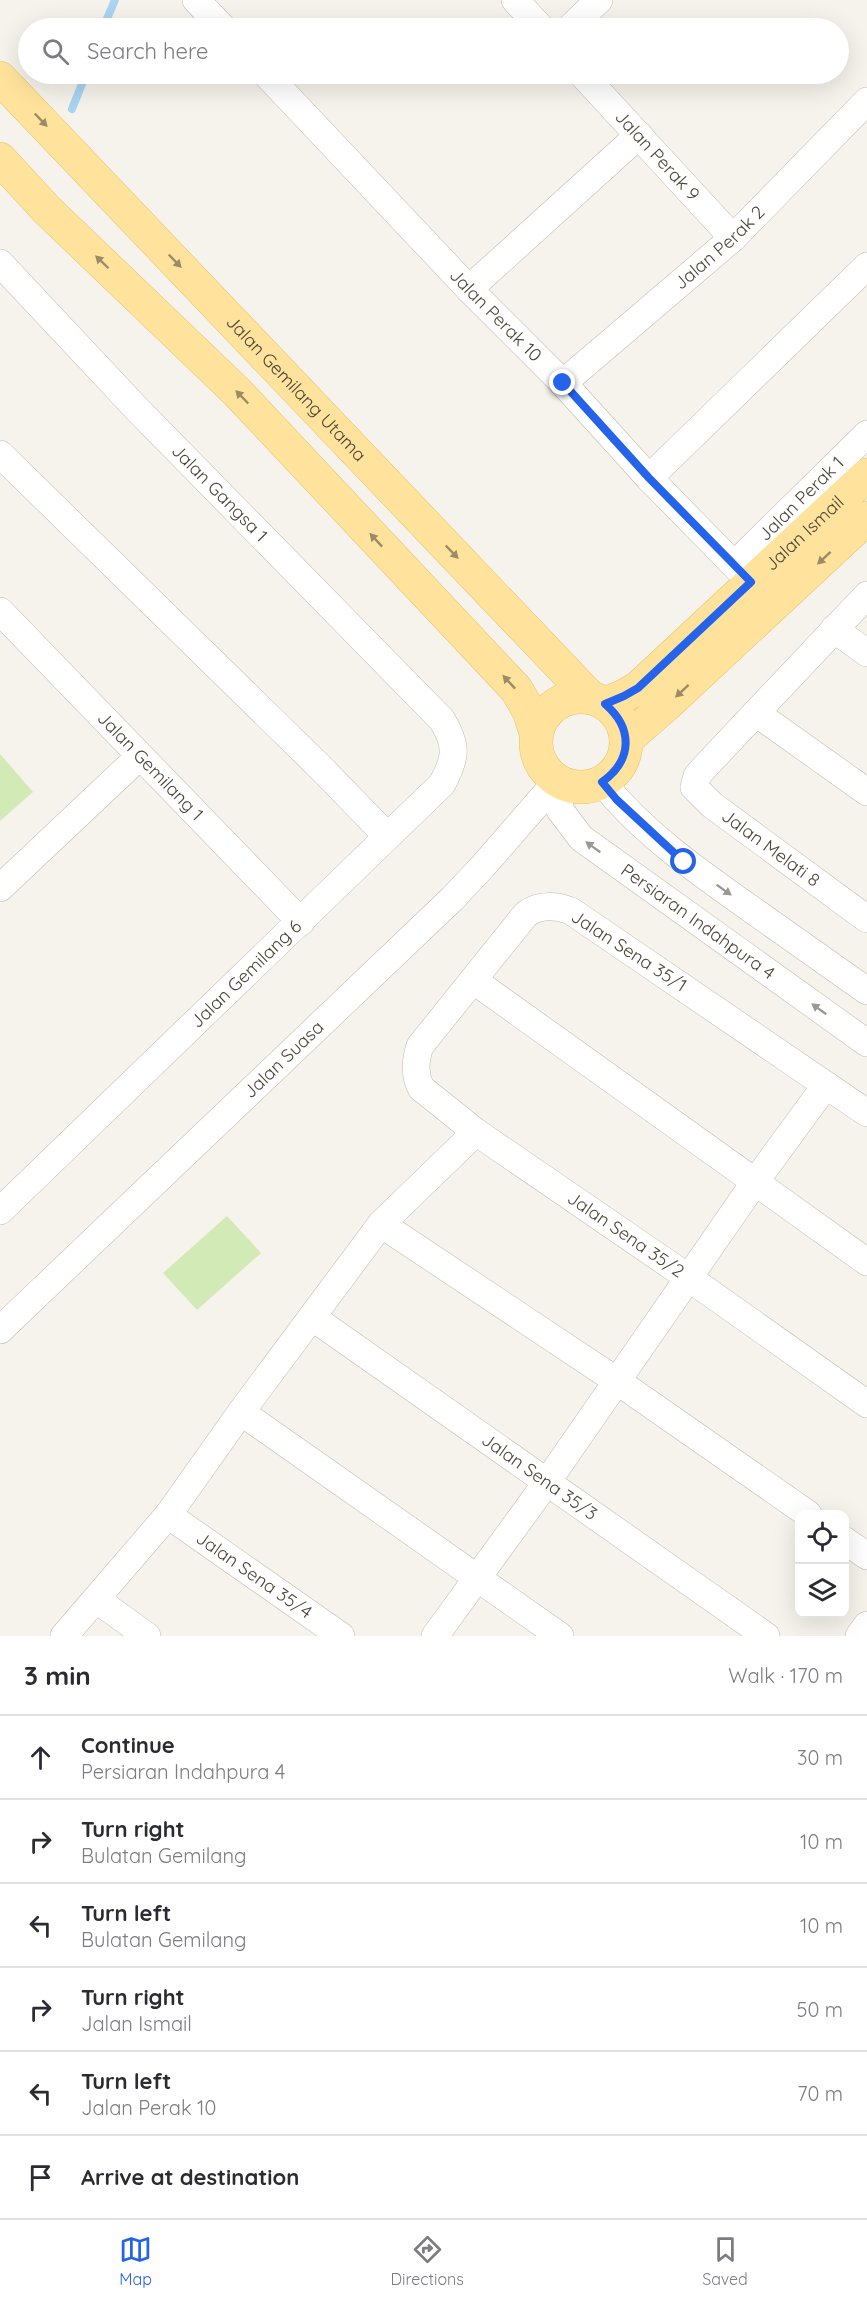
<!DOCTYPE html>
<meta charset="utf-8">
<style>
:root{--surface:#fff;--page:#f2f2f3;--text:#2b2b33;--muted:#7c7c81;--line:#e1e1e2;--accent:#2563eb}
body{margin:0;font-family:Quicksand,sans-serif;background:var(--page);color:var(--text)}
.controls{position:absolute;right:18px;bottom:18px;display:grid;overflow:hidden;border-radius:12px;box-shadow:0 6px 24px #0002}
.controls button{width:54px;height:54px;display:grid;place-items:center;padding:0;border:0;border-bottom:2px solid var(--line);background:var(--surface);color:var(--text);font:30px sans-serif}
.stop{position:absolute;width:18px;height:18px;margin:-14px;border:4px solid #2563eb;border-radius:50%;background:#fff}
.stop.end{background:#2563eb;border-color:#fff;box-shadow:0 2px 6px #0008}
.list{margin:0;padding:0;list-style:none}
h2{display:flex;justify-content:space-between;align-items:center;height:78px;margin:0;padding:0 24px;font-size:26px}
h2 small{font-size:20px;font-weight:400;color:var(--muted)}
.list li{display:grid;grid-template-columns:39px 1fr auto;gap:18px;align-items:center;box-sizing:border-box;height:84px;padding:0 24px;border-top:2px solid var(--line)}
.list b{display:block;font-size:22px;white-space:nowrap}
.list p{margin:0;font-size:20px;white-space:nowrap;color:var(--muted)}
.list em{font-size:20px;font-style:normal;color:var(--muted)}
.icon{flex:none;width:33px;height:33px;fill:none;stroke:currentColor;stroke-width:2;stroke-linecap:round;stroke-linejoin:round}
.map{position:relative;flex:none;width:867px;height:1636px;overflow:hidden}
.search{position:absolute;background:var(--surface);box-shadow:0 6px 24px #0002;left:18px;right:18px;top:18px;height:66px;display:flex;align-items:center;gap:15px;box-sizing:border-box;padding:0 21px;border-radius:33px;color:var(--muted);font-size:22px}
.sheet{height:582px;background:var(--surface)}
nav{display:flex;justify-content:space-around;align-items:center;box-sizing:border-box;height:84px;border-top:2px solid var(--line);background:var(--surface);font-size:16px;color:var(--muted)}
nav a{display:grid;justify-items:center;gap:3px}
nav .on{color:var(--accent)}
.map>svg:first-child{display:block}
.grass{fill:#d2eab5}
.lines{fill:none;stroke-linecap:round;stroke-linejoin:round}
.stream{stroke:#a9d4f2;stroke-width:8}
.minor-casing{stroke:#c2bbae;stroke-width:28}
.major-casing{stroke:#e6c16a;stroke-width:34}
.minor{stroke:#fff;stroke-width:27}
.major{stroke:#ffe39c;stroke-width:33}
.oneway{fill:#9c8c66}
.oneway2{fill:#9c9892}
.route{stroke:#2563eb;stroke-width:8}
.labels{text-anchor:middle;stroke-width:4.5;stroke-linejoin:round;paint-order:stroke}
.street-label{font-size:18px;fill:#4b4439;stroke:#fff}
</style>
<div class="map">
<svg width="867" height="1636" viewBox="0 0 867 1636">
<rect width="100%" height="100%" fill="#f6f3ec"/>
<g class="grass">
<polygon points="0,754 33,792 0,821"/>
<polygon points="227,1216 261,1253 197,1310 163,1273"/>
</g>
<g class="lines">
<g class="stream">
<polyline points="103,28 115,0"/>
<polyline points="72,109 86,74"/>
</g>
<g class="minor-casing">
<g id="minor">
<polyline points="196,0 223,28"/>
<polyline points="515,0 541,28"/>
<polyline points="570,28 599,0"/>
<path id="s1" d="M266 74 469 289 563 383 649 478 751 582"/>
<path id="s2" d="M582 74 733 238"/>
<path id="s3" d="M0 263 136 408 442 720C458 746 456 758 442 784L0 1211"/>
<polyline points="469,289 639,135"/>
<path id="s4" d="M563 383 733 238 867 101"/>
<polyline points="0,454 323,770 387,836"/>
<polyline points="649,478 867,266"/>
<path id="s5" d="M735 564 867 434"/>
<path id="s6" d="M867 595 703 769 697 776 694 787 712 805 867 919"/>
<path id="s7" d="M0 611 301 922"/>
<polyline points="834,629 867,653"/>
<polyline points="756,713 867,792"/>
<path id="s8" d="M557 781 560 810 581 838 867 1043"/>
<path d="M602 782C641 831 693 868 744 904 785 933 826 962 867 991"/>
<polyline points="0,888 140,756"/>
<polyline points="473,980 867,1262"/>
<path id="s9" d="M867 1113 571 911C555 905 540 904 526 914L420 1046C415 1061 414 1074 421 1088L476 1132 689 1278 867 1404"/>
<polyline points="381,1224 617,1381 808,1514"/>
<path id="s10" d="M312 1317 766 1636"/>
<path id="s11" d="M0 1330 452 899 484 865 557 781"/>
<polyline points="241,1412 560,1636"/>
<path id="s12" d="M168 1515 341 1636"/>
<polyline points="844,1540 867,1556"/>
<polyline points="97,1600 147,1636"/>
<polyline points="64,1636 168,1515 241,1412 381,1224 476,1132"/>
<polyline points="435,1636 547,1482 755,1182 826,1085"/>
<polyline points="859,1636 867,1625"/>
</g>
</g>
<g class="major-casing">
<g id="major">
<path id="s13" d="M0 78 591 698"/>
<polyline points="0,159 47,210 237,392 516,689 529,711 536,733"/>
<circle cx="581" cy="742" r="45"/>
<path id="s14" d="M605 704 624 696 638 688 867 475"/>
<polyline points="626,740 665,706 867,518"/>
</g>
</g>
<use href="#minor" class="minor"/>
<use href="#major" class="major"/>
</g>
<defs><path id="oneway-solid" d="M-6-.8H1V-3.2L6.5 0L1 3.2V.8H-6Z" transform="scale(1.5)"/></defs>
<g class="oneway">
<use href="#oneway-solid" transform="translate(41 120) rotate(46)"/>
<use href="#oneway-solid" transform="translate(175 261) rotate(46)"/>
<use href="#oneway-solid" transform="translate(102 262) rotate(-136)"/>
<use href="#oneway-solid" transform="translate(242 397) rotate(-134)"/>
<use href="#oneway-solid" transform="translate(376 540) rotate(-133)"/>
<use href="#oneway-solid" transform="translate(452 552) rotate(46)"/>
<use href="#oneway-solid" transform="translate(824 558) rotate(137)"/>
<use href="#oneway-solid" transform="translate(509 682) rotate(-133)"/>
<use href="#oneway-solid" transform="translate(682 691) rotate(137)"/>
</g>
<g class="oneway2">
<use href="#oneway-solid" transform="translate(593 847) rotate(-144)"/>
<use href="#oneway-solid" transform="translate(724 890) rotate(35)"/>
<use href="#oneway-solid" transform="translate(819 1009) rotate(-144)"/>
</g>
<g class="lines">
<path class="route" d="M563 383 649 478 751 582 638 688 624 696 605 704C633 728 633 760 602 782L617 800 684 862"/>
</g>
<g class="labels">
<g class="street-label">
<text dy="6" stroke="none"><textPath href="#s2" startOffset="111">Jalan Perak 9</textPath></text>
<text dy="6" stroke="none"><textPath href="#s4" startOffset="207">Jalan Perak 2</textPath></text>
<text dy="6" stroke="none"><textPath href="#s1" startOffset="333">Jalan Perak 10</textPath></text>
<text dy="6" stroke="none"><textPath href="#s13" startOffset="429">Jalan Gemilang Utama</textPath></text>
<text dy="6" stroke="none"><textPath href="#s3" startOffset="318">Jalan Gangsa 1</textPath></text>
<text dy="6" stroke="none"><textPath href="#s5" startOffset="93">Jalan Perak 1</textPath></text>
<text dy="6" stroke="none"><textPath href="#s14" startOffset="264">Jalan Ismail</textPath></text>
<text dy="6" stroke="none"><textPath href="#s7" startOffset="216">Jalan Gemilang 1</textPath></text>
<text dy="6" stroke="none"><textPath href="#s6" startOffset="358">Jalan Melati 8</textPath></text>
<text dy="6" stroke="none"><textPath href="#s8" startOffset="208">Persiaran Indahpura 4</textPath></text>
<text transform="translate(629 951) rotate(33)" y="6">Jalan Sena 35/1</text>
<text transform="translate(246 974) rotate(-44)" y="6">Jalan Gemilang 6</text>
<text dy="6" stroke="none"><textPath href="#s11" startOffset="392">Jalan Suasa</textPath></text>
<text dy="6" stroke="none"><textPath href="#s9" startOffset="870">Jalan Sena 35/2</textPath></text>
<text dy="6" stroke="none"><textPath href="#s10" startOffset="278">Jalan Sena 35/3</textPath></text>
<text dy="6" stroke="none"><textPath href="#s12" startOffset="105">Jalan Sena 35/4</textPath></text>
</g>
</g>
</svg>
<div class="controls">
<button><svg class="icon" aria-label="locate" viewBox="0 0 24 24"><circle cx="12" cy="12" r="6"/><path d="M12 2v4M12 18v4M2 12h4M18 12h4"/></svg></button>
<button><svg class="icon" aria-label="layers" viewBox="0 0 24 24"><path d="M12 4l9 5-9 5-9-5zM3 14l9 5 9-5"/></svg></button>
</div>
<div class="stop" style="left:684px;top:862px"></div>
<div class="stop end" style="left:563px;top:383px"></div>
<div class="search"><svg class="icon" aria-label="search" viewBox="0 0 24 24"><circle cx="10" cy="10" r="6"/><path d="M15 15l6 6"/></svg>Search here</div>
</div>
<section class="sheet">
<h2>3 min<small>Walk · 170 m</small></h2>
<ul class="list">
<li><svg class="icon" aria-label="ahead" viewBox="0 0 24 24"><path d="M12 20V5M6 11l6-6 6 6"/></svg><div><b>Continue</b><p>Persiaran Indahpura 4</p></div><em>30 m</em></li>
<li><svg class="icon" aria-label="right" viewBox="0 0 24 24"><path d="M7 20v-9h11M14 6l5 5-5 5"/></svg><div><b>Turn right</b><p>Bulatan Gemilang</p></div><em>10 m</em></li>
<li><svg class="icon" aria-label="left" viewBox="0 0 24 24"><path d="M17 20v-9H6M10 6l-5 5 5 5"/></svg><div><b>Turn left</b><p>Bulatan Gemilang</p></div><em>10 m</em></li>
<li><svg class="icon" aria-label="right" viewBox="0 0 24 24"><path d="M7 20v-9h11M14 6l5 5-5 5"/></svg><div><b>Turn right</b><p>Jalan Ismail</p></div><em>50 m</em></li>
<li><svg class="icon" aria-label="left" viewBox="0 0 24 24"><path d="M17 20v-9H6M10 6l-5 5 5 5"/></svg><div><b>Turn left</b><p>Jalan Perak 10</p></div><em>70 m</em></li>
<li><svg class="icon" aria-label="arrive" viewBox="0 0 24 24"><path d="M6 21V4h12l-3 4 3 4H6"/></svg><div><b>Arrive at destination</b></div></li>
</ul>
</section>
<nav>
<a class="on"><svg class="icon" aria-label="map" viewBox="0 0 24 24"><path d="M3 6l6-2 6 2 6-2v14l-6 2-6-2-6 2zM9 4v14M15 6v14"/></svg>Map</a>
<a><svg class="icon" aria-label="directions" viewBox="0 0 24 24"><path d="M12 3l9 9-9 9-9-9zM9 14v-3h6M13 9l2 2-2 2"/></svg>Directions</a>
<a><svg class="icon" aria-label="saved" viewBox="0 0 24 24"><path d="M7 4h10v16l-5-4-5 4z"/></svg>Saved</a>
</nav>
